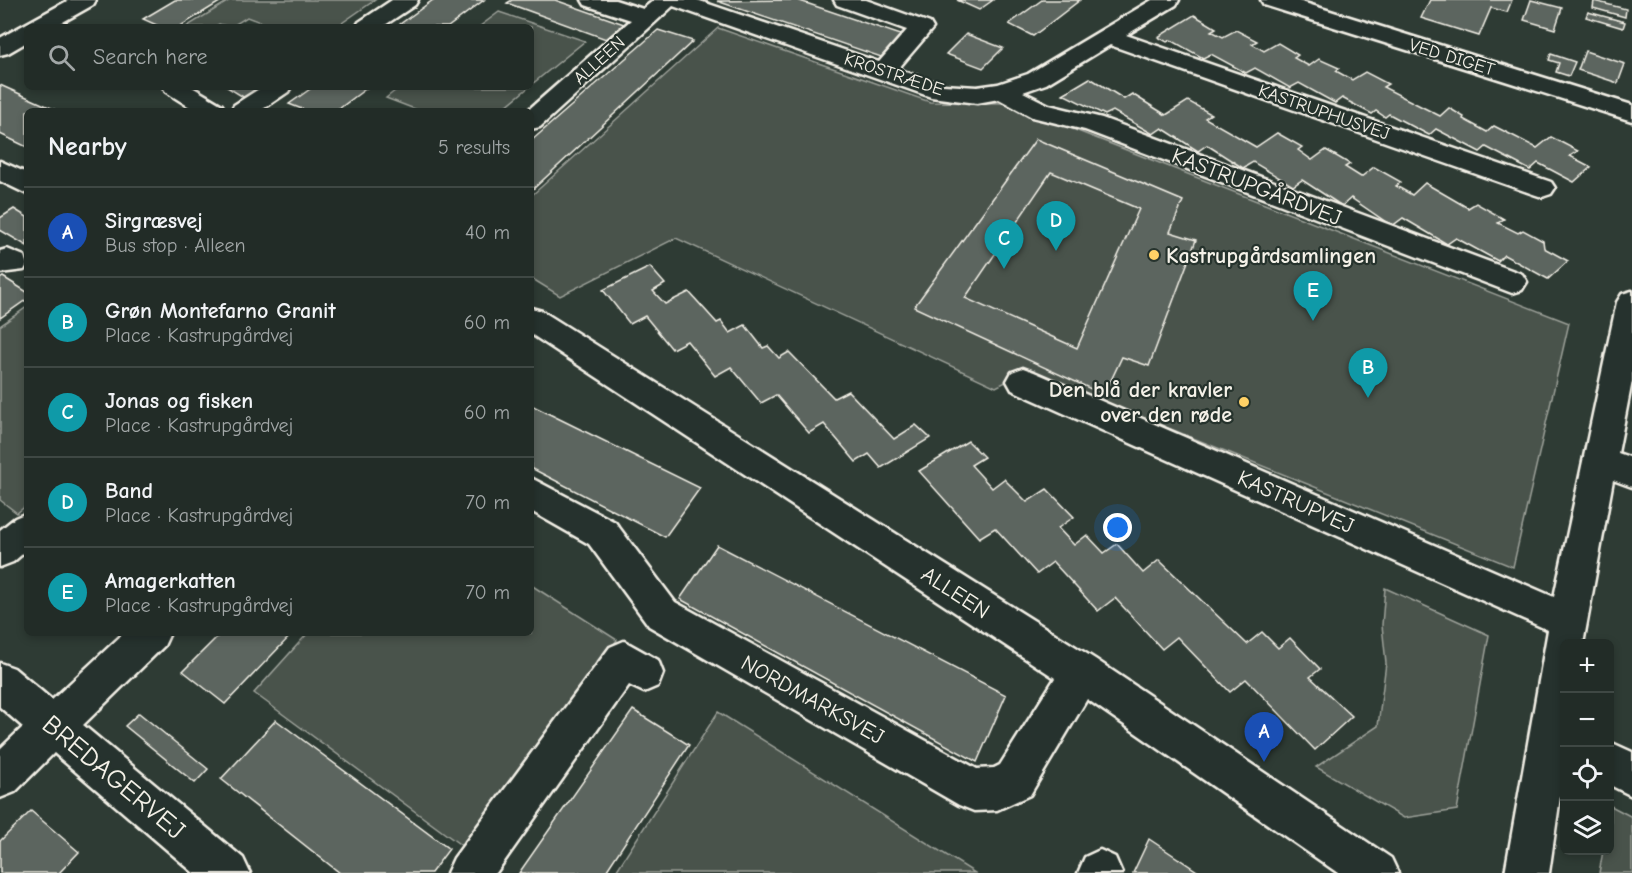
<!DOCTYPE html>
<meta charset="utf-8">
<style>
:root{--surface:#222c27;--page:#2a342f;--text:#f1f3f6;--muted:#a2a7a7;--line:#3f4844;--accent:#1a73e8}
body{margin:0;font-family:"Comic Neue",sans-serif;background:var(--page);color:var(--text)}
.controls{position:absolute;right:18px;bottom:18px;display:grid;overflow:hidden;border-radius:9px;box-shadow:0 3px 9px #0003}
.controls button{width:54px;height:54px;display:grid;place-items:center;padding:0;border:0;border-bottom:2px solid var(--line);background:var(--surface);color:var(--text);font:30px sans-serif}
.you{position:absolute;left:1118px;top:528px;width:21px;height:21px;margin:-15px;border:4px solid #fff;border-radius:50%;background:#1a73e8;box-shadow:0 0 0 9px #1a73e833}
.badge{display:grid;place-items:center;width:39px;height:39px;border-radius:50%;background:var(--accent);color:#fff;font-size:20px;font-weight:700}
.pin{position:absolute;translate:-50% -50px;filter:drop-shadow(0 2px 3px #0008)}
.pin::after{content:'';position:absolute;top:32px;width:21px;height:18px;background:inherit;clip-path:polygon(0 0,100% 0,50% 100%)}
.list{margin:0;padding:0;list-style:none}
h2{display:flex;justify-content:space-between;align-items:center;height:78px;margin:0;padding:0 24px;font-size:26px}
h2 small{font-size:20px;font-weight:400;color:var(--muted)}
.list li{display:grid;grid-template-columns:39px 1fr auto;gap:18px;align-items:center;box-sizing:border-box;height:90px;padding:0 24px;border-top:2px solid var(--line)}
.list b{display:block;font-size:22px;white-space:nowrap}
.list p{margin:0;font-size:20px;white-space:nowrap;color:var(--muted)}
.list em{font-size:20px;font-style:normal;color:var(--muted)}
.icon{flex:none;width:33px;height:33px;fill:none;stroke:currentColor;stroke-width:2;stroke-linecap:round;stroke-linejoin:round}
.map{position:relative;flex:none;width:1632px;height:873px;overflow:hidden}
.search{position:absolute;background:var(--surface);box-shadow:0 3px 9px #0003;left:24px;top:24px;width:510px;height:66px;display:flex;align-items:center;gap:15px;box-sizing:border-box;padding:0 21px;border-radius:9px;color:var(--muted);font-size:22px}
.panel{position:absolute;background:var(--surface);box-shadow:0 3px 9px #0003;left:24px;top:108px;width:510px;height:528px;border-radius:9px}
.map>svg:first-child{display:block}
.green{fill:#48524c;stroke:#9ea29a;stroke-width:1.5}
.building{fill:#5c655e;stroke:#f4f1e8;stroke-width:1.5;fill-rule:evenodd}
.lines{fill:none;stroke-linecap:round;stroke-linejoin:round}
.minor-casing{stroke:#f4f1e8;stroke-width:5}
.minor{fill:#26332d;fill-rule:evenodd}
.poi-dot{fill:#ffd166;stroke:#26332d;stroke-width:2}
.labels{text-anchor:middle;stroke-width:4.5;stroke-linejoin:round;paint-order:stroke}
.far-street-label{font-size:18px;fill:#f4f1e8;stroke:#26332d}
.street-label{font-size:22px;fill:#f4f1e8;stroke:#26332d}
.poi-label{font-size:22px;font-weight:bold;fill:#f4f1e8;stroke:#26332d;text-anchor:start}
.near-street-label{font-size:27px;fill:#f4f1e8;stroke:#26332d}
</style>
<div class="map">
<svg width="1632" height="873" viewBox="0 0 1632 873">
<rect width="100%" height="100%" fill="#2e3b34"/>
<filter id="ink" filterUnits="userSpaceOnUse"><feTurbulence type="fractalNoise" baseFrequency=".0167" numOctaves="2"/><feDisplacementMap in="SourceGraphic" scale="12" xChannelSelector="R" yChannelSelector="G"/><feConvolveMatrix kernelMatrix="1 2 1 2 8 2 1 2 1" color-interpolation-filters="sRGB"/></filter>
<g filter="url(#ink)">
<g class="green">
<polygon points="230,0 375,0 336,27 273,27 247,17 231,27 219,24 214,27 186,27"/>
<polygon points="499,12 585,41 531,85 531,27 479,27"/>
<polygon points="718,28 930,102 1006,103 1569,323 1513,567 1027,371 996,387 676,238 560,296 531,278 531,196"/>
<polygon points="400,87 529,87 500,111 420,111 386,98"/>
<polygon points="27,307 27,505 17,513 0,500 0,326"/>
<polygon points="531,585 617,640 462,846 254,693 308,633 531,633"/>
<polygon points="1385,588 1489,635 1457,810 1404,818 1316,767 1378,726 1386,663 1382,625"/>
<polygon points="718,712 975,873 615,873"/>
<polygon points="1611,806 1632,817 1632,873 1599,873 1603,851 1610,850"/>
</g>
<g class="building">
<polygon points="175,0 223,0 179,27 161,27 143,19"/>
<polygon points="433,0 484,0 448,27 396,27"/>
<polygon points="512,0 555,0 624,24 606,39 507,3"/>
<polygon points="797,0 904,36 884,58 717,1"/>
<polygon points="957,0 993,0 979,10"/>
<polygon points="1042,0 1080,0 1033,36 1009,24"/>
<polygon points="1430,0 1512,0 1507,12 1491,8 1479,36 1421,18"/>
<polygon points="1531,0 1562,8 1555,29 1524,20"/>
<polygon points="1594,1 1626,9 1625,17 1593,8"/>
<polygon points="1588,12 1625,22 1623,28 1586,17"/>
<polygon points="1194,15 1216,28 1211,31 1223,37 1236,30 1257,41 1252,44 1264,51 1278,43 1298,55 1294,58 1309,66 1319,59 1339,68 1336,71 1352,80 1365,72 1388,84 1383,87 1440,116 1449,108 1464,117 1463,119 1487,132 1494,126 1537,148 1551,137 1578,151 1570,156 1591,167 1574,182 1538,163 1530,170 1486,147 1480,152 1436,129 1429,135 1389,114 1385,117 1376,111 1372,114 1342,98 1335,103 1299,83 1290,88 1255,68 1246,73 1211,54 1203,58 1171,40 1167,42 1158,37"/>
<polygon points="658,30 693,41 531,191 531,141"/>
<polygon points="966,34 1003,48 983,68 946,54"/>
<polygon points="1585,51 1625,64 1618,83 1578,70"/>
<polygon points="1551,54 1575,62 1569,76 1556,72 1559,63 1549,60"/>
<polygon points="1090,78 1124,99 1132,94 1166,115 1188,101 1211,114 1205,118 1256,147 1277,133 1302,147 1298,150 1312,160 1326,150 1350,164 1345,167 1361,177 1374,167 1401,182 1396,186 1412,195 1425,183 1468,208 1476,203 1504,219 1498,223 1518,233 1523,230 1543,241 1544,248 1568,261 1548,279 1504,255 1498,261 1456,238 1447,244 1403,218 1392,226 1351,198 1342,206 1302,180 1293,186 1253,162 1243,168 1207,145 1198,151 1162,128 1153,134 1113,111 1105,115 1063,94"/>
<polygon points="0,85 58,111 27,111 27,147 0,134"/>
<polygon points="227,87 271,87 248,100"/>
<polygon points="313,87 368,87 336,111 307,111 289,104"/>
<path d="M1036 139 1183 201 1170 232 1196 240 1149 366 1122 357 1104 395 914 307ZM1051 172 1139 209 1077 348 965 298Z"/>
<polygon points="14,209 27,217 27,246 0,230 0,218"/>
<polygon points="650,267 665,284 653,291 665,304 689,292 717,323 721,321 730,333 745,325 763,348 768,346 779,358 789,352 834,398 848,391 894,439 916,425 930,438 881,468 869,454 856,462 824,424 809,433 776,395 761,403 731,367 715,376 687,341 672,349 645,316 630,324 603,290"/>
<polygon points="3,277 27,292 27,299 0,318 0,279"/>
<polygon points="531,405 700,488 665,537 531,468"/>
<polygon points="968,441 984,457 971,465 992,488 1004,479 1027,502 1047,489 1074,517 1058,528 1074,545 1087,535 1104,553 1117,544 1143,573 1159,560 1247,644 1262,632 1278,648 1290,638 1320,669 1310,677 1352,716 1315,750 1246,679 1230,692 1177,637 1162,649 1115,598 1098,611 1053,562 1037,574 995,528 979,538 919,471"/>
<polygon points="717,545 1006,695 977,762 680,599"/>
<polygon points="221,633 293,633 225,704 183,671"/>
<polygon points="633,710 689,745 605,873 519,873"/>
<polygon points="139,713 208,769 195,783 125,726"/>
<polygon points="276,720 449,849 431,873 340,873 221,779"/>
<polygon points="31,811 79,852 59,873 0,873 0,841"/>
<polygon points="1149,839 1200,873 1133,873"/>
</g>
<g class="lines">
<g class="minor-casing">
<g id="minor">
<polygon points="69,0 96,0 93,5 54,27 27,27 27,42 8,53 0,55 0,38"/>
<polygon points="392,0 418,0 415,5 382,27 356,27 359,22"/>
<polygon points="582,0 615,0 643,9 654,0 697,0 879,62 907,30 837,5 834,0 866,0 930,23 933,28 898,69 943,85 977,87 998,84 1028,74 1152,0 1179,0 1176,5 1126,35 1551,182 1555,188 1551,194 1542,197 1533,194 1110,45 1046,84 1023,92 1049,105 1102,118 1522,274 1527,282 1522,290 1512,293 1085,130 1032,117 999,99 977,103 931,97 673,6 540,127 531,129 531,111 527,111 631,20 585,5"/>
<polygon points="1261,0 1295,0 1632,105 1632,121 1264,5"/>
<polygon points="163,87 192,87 222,105 225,111 196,111 166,92"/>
<polygon points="262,87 291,87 288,92 260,111 231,111 234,105"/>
<polygon points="0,161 27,173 27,194 0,181"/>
<polygon points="7,249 24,256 27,265 24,270 0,273 0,251"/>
<polygon points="1632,291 1632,381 1618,453 1632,458 1632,487 1613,480 1583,644 1564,644 1564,769 1549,873 1505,873 1548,630 1012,390 1007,381 1012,372 1023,368 1034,372 1554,597 1617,302 1622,294"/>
<polygon points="531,308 542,311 1095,659 1391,858 1398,873 1338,873 1087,699 1030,795 997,810 974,811 959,805 649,626 589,544 531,511 531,478 615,522 675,602 977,769 994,768 1000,765 1055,678 531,334"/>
<polygon points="27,513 27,550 13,562 0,567 0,530 15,518"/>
<polygon points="124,633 170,633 164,646 83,725 243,858 250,873 194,873 54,753 15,792 0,798 0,749 23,727 0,707 0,663 14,668 52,700"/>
<polygon points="624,641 658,660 663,673 658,686 644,692 629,685 496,873 447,873 454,858 610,647"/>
<polygon points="1610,742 1632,752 1632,796 1610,785"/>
<polygon points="1100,850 1115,857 1122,873 1078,873 1085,857"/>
</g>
</g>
<use href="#minor" class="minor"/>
</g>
</g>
<g class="poi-dot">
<circle cx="1154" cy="255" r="6"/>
<circle cx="1244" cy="402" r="6"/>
</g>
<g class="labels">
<g class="far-street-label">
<text transform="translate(1452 57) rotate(17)" y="6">VED DIGET</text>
<text transform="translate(599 60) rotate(-42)" y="6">ALLEEN</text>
<text transform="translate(894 74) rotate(18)" y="6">KROSTRÆDE</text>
<text transform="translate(1324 112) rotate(19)" y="6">KASTRUPHUSVEJ</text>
</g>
<g class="street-label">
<text transform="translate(1257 186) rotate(21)" y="8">KASTRUPGÅRDVEJ</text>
<text transform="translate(1296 501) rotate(24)" y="8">KASTRUPVEJ</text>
<text transform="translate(956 592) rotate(33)" y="8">ALLEEN</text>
<text transform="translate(813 699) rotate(29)" y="8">NORDMARKSVEJ</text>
</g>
<g class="poi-label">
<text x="1166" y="263">Kastrupgårdsamlingen</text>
<text x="1232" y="397" text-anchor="end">Den blå der kravler<tspan x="1232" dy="25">over den røde</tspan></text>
</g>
<g class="near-street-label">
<text transform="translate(114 777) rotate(40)" y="9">BREDAGERVEJ</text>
</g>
</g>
</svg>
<div class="controls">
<button>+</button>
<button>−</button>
<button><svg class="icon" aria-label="locate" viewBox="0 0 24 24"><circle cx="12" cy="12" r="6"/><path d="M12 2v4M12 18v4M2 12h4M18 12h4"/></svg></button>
<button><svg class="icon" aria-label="layers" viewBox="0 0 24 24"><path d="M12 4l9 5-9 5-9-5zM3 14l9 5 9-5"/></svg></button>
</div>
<div class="you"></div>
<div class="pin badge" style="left:1264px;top:762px;background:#1a4fb4">A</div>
<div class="pin badge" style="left:1368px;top:398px;background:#0f9aa8">B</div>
<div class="pin badge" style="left:1004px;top:269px;background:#0f9aa8">C</div>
<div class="pin badge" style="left:1056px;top:251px;background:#0f9aa8">D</div>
<div class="pin badge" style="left:1313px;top:321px;background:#0f9aa8">E</div>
<div class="search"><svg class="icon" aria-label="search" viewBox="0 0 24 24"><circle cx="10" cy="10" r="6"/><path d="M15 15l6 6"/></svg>Search here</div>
<section class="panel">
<h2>Nearby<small>5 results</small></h2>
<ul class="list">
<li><span class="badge" style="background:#1a4fb4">A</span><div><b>Sirgræsvej</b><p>Bus stop · Alleen</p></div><em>40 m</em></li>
<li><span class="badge" style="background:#0f9aa8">B</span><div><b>Grøn Montefarno Granit</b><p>Place · Kastrupgårdvej</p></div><em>60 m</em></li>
<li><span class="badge" style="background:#0f9aa8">C</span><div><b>Jonas og fisken</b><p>Place · Kastrupgårdvej</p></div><em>60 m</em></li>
<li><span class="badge" style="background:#0f9aa8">D</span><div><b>Band</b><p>Place · Kastrupgårdvej</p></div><em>70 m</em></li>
<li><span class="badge" style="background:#0f9aa8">E</span><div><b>Amagerkatten</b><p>Place · Kastrupgårdvej</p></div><em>70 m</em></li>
</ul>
</section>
</div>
